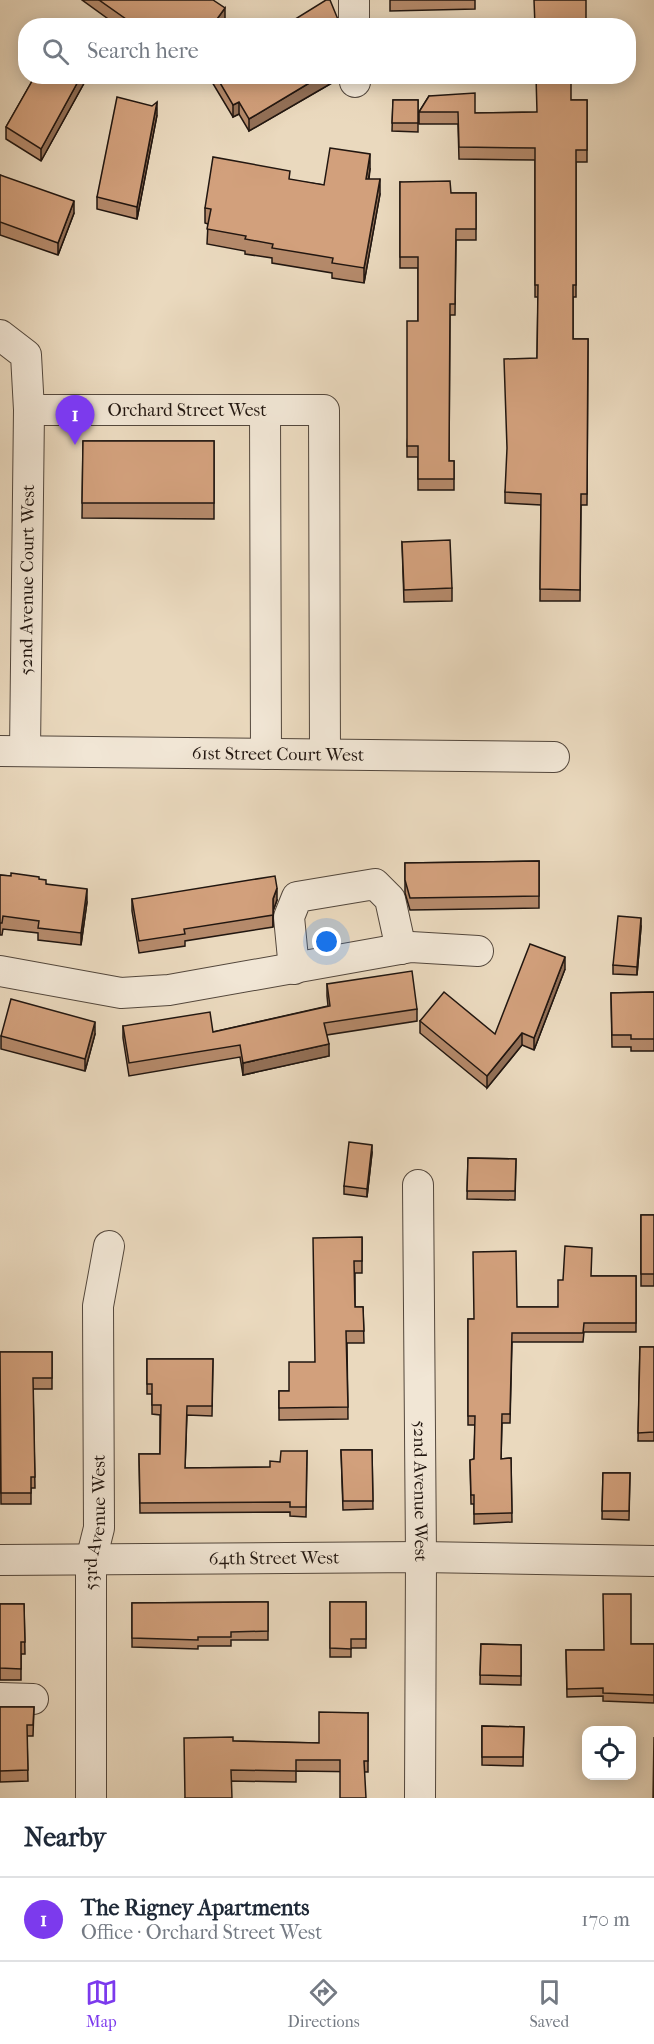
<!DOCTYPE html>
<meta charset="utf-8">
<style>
:root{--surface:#fff;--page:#f2f2f3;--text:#1f2937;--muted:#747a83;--line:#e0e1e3;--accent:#7c3aed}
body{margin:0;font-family:"IM FELL French Canon",serif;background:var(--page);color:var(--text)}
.controls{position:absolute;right:18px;bottom:18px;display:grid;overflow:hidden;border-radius:12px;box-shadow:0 3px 15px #0003}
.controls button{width:54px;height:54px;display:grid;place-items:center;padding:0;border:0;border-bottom:2px solid var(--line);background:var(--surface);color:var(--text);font:30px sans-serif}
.you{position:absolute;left:327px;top:942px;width:21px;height:21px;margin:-15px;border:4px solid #fff;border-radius:50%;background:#1a73e8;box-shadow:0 0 0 9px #1a73e833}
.badge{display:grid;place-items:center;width:39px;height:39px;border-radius:50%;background:var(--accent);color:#fff;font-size:20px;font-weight:700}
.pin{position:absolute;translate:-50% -50px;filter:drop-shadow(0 2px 3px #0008)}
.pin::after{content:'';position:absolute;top:32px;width:21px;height:18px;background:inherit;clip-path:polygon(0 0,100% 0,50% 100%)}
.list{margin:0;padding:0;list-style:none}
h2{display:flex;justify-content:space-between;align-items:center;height:78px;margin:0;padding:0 24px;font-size:26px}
h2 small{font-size:20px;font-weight:400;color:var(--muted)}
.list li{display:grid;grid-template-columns:39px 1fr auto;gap:18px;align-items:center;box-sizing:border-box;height:84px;padding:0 24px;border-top:2px solid var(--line)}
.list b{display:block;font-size:22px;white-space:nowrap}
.list p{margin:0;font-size:20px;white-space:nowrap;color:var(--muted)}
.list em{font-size:20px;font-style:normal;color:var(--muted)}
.icon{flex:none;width:33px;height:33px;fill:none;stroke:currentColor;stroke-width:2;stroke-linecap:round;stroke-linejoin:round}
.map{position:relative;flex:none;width:654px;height:1798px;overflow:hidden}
.search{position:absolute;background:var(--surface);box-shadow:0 3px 15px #0003;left:18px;right:18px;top:18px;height:66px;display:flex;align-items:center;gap:15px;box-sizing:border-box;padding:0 21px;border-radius:24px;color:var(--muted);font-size:22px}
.sheet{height:162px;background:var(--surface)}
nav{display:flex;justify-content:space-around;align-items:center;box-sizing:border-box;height:84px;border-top:2px solid var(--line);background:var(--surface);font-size:16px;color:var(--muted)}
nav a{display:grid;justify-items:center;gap:3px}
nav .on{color:var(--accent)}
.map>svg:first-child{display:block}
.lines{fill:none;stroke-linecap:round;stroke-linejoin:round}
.minor-casing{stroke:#53473c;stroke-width:32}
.minor{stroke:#f1e6d5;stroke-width:30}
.wall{fill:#b58a6b;stroke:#211610;stroke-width:1.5}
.shaded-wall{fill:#937057;stroke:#211610;stroke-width:1.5}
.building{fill:#d2a07c;stroke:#211610;stroke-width:1.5}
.labels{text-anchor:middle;stroke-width:5;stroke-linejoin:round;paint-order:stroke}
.street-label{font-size:18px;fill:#211610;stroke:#f1e6d5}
</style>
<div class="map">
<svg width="654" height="1798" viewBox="0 0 654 1798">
<rect width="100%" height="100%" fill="#ead9be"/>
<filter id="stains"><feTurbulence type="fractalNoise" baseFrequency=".00333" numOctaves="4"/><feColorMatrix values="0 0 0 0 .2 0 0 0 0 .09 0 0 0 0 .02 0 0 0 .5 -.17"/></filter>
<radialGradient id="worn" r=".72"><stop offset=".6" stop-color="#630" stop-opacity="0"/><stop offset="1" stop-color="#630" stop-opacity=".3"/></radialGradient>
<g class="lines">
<g class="minor-casing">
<g id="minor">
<polyline points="354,0 354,26"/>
<polyline points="355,76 355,82"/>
<path id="s1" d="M0 335 26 355 29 410H324L325 754"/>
<polyline points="265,410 266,754"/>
<path id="s2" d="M0 751 554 757"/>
<path id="s3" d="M25 751 29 410"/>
<polyline points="294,969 289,917 297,897 375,884 390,899 401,949"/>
<polyline points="0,971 121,993 169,990 411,947 478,951"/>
<path id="s4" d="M418 1185 421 1557 420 1798"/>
<path id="s5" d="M0 1560 421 1557 654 1561"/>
<polyline points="0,1698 33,1699"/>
<path id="s6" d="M91 1798V1560L99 1528 98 1306 109 1246"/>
</g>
</g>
<use href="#minor" class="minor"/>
</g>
<g class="wall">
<polygon points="82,0 213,0 225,20 221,26 118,26"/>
<polygon points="390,0 475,0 475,9 390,11"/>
<polygon points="35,76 88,76 41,161 6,139 6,127"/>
<polygon points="212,76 337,76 337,80 249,131 239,114 233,117 212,82"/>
<polygon points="429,96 475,113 536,112 571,100 587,100 587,162 576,162 576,297 573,297 573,339 588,339 587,505 581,505 580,601 540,601 541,505 505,503 505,492 537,358 538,297 535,297 535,160 459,159 458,124 419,124 419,112"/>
<polygon points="393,100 418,100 418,132 392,131"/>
<polygon points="157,115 137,219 97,209 97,197"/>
<polygon points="370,169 369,179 380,194 364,283 332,278 332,273 272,263 272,258 245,254 245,251 207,244 208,224 205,223 205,208 290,180 324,185"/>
<polygon points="0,175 74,213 58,255 0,235"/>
<polygon points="400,182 451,193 476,193 476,240 456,240 455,315 450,315 449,461 454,461 454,490 418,490 418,457 407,457 407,446 418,321 418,268 400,268"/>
<polygon points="83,441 214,441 214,519 82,518"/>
<polygon points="402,542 452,588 452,601 404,602"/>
<polygon points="539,861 539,908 410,910 405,893 405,863"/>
<polygon points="0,875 39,879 46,884 87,902 81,945 38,940 38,933 3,929 2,935 0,935"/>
<polygon points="132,899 277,900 273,911 273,927 185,941 185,946 139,953 132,911"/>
<polygon points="641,927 637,975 613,974 613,965"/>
<polygon points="565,969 534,1050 522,1045 487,1088 420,1033 420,1021 495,1034"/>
<polygon points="327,984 417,1009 417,1021 327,1035 329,1056 243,1075 240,1057 129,1076 123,1038 123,1026 213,1032 328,1006 327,996"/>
<polygon points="654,992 654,1051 631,1051 631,1047 612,1047 611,993"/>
<polygon points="95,1034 85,1071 1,1049 1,1036"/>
<polygon points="372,1153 367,1197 344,1194 344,1186"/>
<polygon points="468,1158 516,1159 515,1200 467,1199"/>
<rect x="641" y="1215" width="13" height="71"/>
<polygon points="362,1237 362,1273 355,1273 355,1307 363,1307 364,1343 347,1343 348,1419 279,1420 279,1391 289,1391 315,1362"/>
<polygon points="592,1276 636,1276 636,1332 584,1332 583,1342 512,1342 510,1423 502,1423 501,1459 511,1458 512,1522 474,1524 474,1504 471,1504 470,1460 474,1459 475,1425 468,1425 468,1319 473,1319 517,1307 558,1307 563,1280"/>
<polygon points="640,1347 654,1347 654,1441 638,1441"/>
<polygon points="0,1352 52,1352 52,1389 33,1389 35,1488 31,1488 31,1504 1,1504"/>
<polygon points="147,1359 213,1359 212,1416 187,1415 185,1468 270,1467 307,1451 306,1517 290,1516 290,1512 140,1513 139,1454 160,1454 160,1415 152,1414 152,1394 147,1394"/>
<polygon points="341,1450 372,1450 373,1509 343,1510"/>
<polygon points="603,1473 630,1473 629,1520 602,1519"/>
<polygon points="268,1602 268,1640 231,1640 231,1646 198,1646 198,1649 132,1647 132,1603"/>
<polygon points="330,1602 366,1602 366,1648 351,1648 351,1657 330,1657"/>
<polygon points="0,1604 24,1604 25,1654 21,1654 21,1680 0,1680"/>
<polygon points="481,1644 521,1645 521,1685 480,1684"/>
<polygon points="631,1644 654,1644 654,1703 603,1701 603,1696 567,1697 566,1650 604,1650"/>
<polygon points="0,1707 34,1707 33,1736 27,1736 28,1781 0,1782"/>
<polygon points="368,1713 368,1772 296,1771 296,1782 231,1781 185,1798 233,1741 319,1743"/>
<polygon points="482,1726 524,1727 523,1766 482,1765"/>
</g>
<g class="shaded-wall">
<polygon points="225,8 225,20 221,26 212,26"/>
<polygon points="81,76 88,76 41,161 41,149"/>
<polygon points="321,76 337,76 337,80 249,131 249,119"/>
<polygon points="157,102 157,115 137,219 137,207"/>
<polygon points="239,102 239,114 233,117 233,105"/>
<polygon points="370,154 370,169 366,194 366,179"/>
<polygon points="380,179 380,194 364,283 364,268"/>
<polygon points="74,201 74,213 58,255 58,243"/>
<polygon points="277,888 277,900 273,911 273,927 273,899"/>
<polygon points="87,889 87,902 81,945 81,933"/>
<polygon points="641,918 641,927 637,975 637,967"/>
<polygon points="565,957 565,969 534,1050 534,1038"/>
<polygon points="95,1022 95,1034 85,1071 85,1059"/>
<polygon points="522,1033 522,1045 487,1088 487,1076"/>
<polygon points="329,1044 329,1056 243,1075 243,1063"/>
<polygon points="372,1145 372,1153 367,1197 367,1189"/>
</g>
<g class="building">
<polygon points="99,0 213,0 225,8 212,26 136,26"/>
<polygon points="326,0 330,0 339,22 342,26 284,26"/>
<polygon points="534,0 586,0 586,26 535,26"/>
<polygon points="35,76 81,76 41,149 6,127"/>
<polygon points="216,76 321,76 249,119 239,102 233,105"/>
<polygon points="536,76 571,76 571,100 587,100 587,150 576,150 576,285 573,285 573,339 588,339 587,494 581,494 580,590 540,589 541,494 505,492 507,448 504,359 537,358 538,285 535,285 535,148 459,147 458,112 419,112 429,96 475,93 475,113 537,112"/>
<polygon points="117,97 152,106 157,102 137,207 97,197"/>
<polygon points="393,100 418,100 418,123 392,123"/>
<polygon points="330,148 370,154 366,179 380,179 364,268 332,263 333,258 272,248 273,244 245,239 246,236 207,229 211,209 205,208 213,157 290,171 289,179 324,185"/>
<polygon points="0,175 74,201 58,243 0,222"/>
<polygon points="450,181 451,193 476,193 476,229 456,229 455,304 450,304 449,461 454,461 454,479 418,479 418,446 407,446 407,321 418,321 418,257 400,257 400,182"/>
<polygon points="83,441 214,441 214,503 82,503"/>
<polygon points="450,540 452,588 404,590 402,542"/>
<polygon points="539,861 539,896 410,898 405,880 405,863"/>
<polygon points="11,873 39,877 39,879 46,880 46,884 87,889 81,933 38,928 39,921 3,916 2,923 0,923 0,875 11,876"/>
<polygon points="275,876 277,888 273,899 273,915 184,929 185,934 139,941 132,899"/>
<polygon points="618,916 641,918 637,967 613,965"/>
<polygon points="530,944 565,957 534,1038 522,1033 487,1076 420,1021 444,992 495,1034"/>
<polygon points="412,971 417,1009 324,1023 329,1044 243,1063 240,1045 129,1063 123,1026 210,1012 213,1032 330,1006 327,984"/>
<polygon points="654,992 654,1039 631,1039 631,1035 612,1035 611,993"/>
<polygon points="11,999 95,1022 85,1059 1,1036"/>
<polygon points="349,1142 372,1145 367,1189 344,1186"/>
<polygon points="468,1158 516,1159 515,1191 467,1191"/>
<rect x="641" y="1215" width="13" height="59"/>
<polygon points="362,1237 362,1261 354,1261 355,1307 363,1307 364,1331 346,1331 348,1407 279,1408 279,1391 289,1391 289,1362 315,1362 313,1238"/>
<polygon points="565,1246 592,1248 591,1276 636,1276 636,1323 584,1323 583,1333 512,1333 510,1414 502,1414 501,1459 511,1458 512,1513 474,1514 474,1495 471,1495 470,1460 474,1459 475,1416 468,1416 468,1319 474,1319 473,1252 516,1251 517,1307 558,1307 558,1280 563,1280"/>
<polygon points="640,1347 654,1347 654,1432 638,1433"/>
<polygon points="0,1352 52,1352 52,1378 33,1378 35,1477 31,1477 31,1493 1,1493"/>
<polygon points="147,1359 213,1359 212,1406 187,1406 185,1468 270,1467 270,1461 280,1462 281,1451 307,1451 306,1507 290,1507 290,1502 140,1503 139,1454 160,1454 161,1405 152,1405 152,1384 147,1384"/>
<polygon points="341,1450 372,1450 373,1501 343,1501"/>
<polygon points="603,1473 630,1473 629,1511 602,1511"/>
<polygon points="603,1594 631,1594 631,1644 654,1644 654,1695 603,1693 603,1688 567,1689 566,1650 604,1650"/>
<polygon points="268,1602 268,1631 231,1632 231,1637 198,1637 198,1640 132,1638 132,1603"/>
<polygon points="330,1602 366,1602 366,1639 351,1639 351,1649 330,1648"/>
<polygon points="0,1604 24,1604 25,1642 21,1642 21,1669 0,1668"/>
<polygon points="481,1644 521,1645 521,1676 480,1675"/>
<polygon points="0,1707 34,1707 33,1725 27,1725 28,1770 0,1771"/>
<polygon points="319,1712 368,1713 368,1761 364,1761 366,1798 340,1798 340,1760 296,1760 296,1771 231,1770 232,1798 185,1798 184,1738 233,1737 233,1741 319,1743"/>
<polygon points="482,1726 524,1727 523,1757 482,1757"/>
<polygon points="654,1737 654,1798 653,1798"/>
</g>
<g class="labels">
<g class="street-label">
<text dy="6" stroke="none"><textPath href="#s1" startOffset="246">Orchard Street West</textPath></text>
<text dy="6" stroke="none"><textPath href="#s3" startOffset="171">52nd Avenue Court West</textPath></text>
<text dy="6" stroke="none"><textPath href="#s2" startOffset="278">61st Street Court West</textPath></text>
<text dy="6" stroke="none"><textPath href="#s4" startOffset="306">52nd Avenue West</textPath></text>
<text dy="6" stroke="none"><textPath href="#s6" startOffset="276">53rd Avenue West</textPath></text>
<text dy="6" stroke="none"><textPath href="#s5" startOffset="274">64th Street West</textPath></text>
</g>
</g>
<rect width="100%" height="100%" filter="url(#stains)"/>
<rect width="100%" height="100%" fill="url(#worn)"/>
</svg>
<div class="controls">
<button><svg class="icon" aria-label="locate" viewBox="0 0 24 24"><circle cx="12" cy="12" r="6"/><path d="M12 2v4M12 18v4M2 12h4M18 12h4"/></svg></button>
</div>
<div class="you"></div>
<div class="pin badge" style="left:75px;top:445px">1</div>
<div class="search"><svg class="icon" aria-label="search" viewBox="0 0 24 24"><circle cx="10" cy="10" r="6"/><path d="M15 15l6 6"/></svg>Search here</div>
</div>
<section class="sheet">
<h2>Nearby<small></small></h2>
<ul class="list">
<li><span class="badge">1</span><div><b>The Rigney Apartments</b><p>Office · Orchard Street West</p></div><em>170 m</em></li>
</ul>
</section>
<nav>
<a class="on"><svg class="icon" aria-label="map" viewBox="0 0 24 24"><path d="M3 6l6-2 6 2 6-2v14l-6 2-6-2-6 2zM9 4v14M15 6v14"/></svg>Map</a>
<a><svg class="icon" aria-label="directions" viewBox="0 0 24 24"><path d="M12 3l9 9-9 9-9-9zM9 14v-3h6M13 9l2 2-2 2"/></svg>Directions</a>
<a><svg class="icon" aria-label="saved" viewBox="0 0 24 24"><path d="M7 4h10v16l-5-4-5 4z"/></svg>Saved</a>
</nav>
